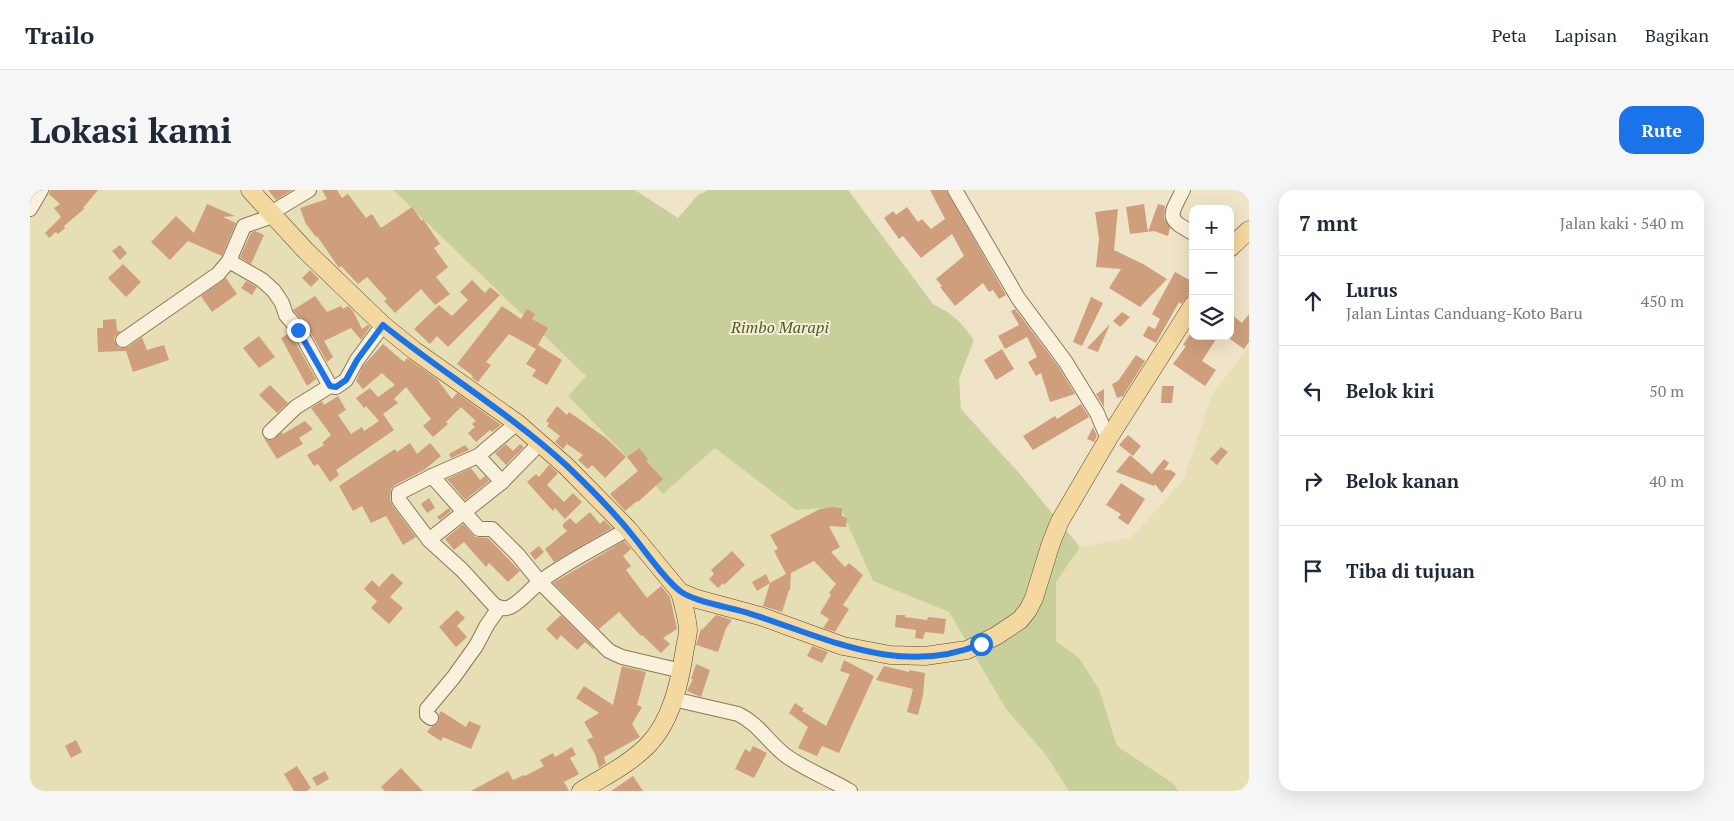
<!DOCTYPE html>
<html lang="id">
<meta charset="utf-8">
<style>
:root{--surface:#fff;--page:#f6f6f7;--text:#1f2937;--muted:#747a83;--line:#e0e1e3;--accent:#1a73e8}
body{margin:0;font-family:"PT Serif",serif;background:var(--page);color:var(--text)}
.controls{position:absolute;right:15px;top:15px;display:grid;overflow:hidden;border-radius:10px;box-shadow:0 5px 20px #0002}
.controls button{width:45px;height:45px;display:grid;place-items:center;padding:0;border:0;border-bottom:1px solid var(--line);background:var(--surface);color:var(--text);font:25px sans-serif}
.stop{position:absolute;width:15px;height:15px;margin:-11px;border:4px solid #1a73e8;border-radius:50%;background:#fff}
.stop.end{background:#1a73e8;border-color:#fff;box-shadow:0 1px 5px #0008}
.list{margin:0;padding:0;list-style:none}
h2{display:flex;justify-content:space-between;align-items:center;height:65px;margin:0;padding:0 20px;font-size:21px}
h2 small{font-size:16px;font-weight:400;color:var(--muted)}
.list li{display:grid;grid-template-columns:32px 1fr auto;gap:15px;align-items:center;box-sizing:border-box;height:90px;padding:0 20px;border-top:1px solid var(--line)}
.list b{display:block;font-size:19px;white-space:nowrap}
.list p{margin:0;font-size:16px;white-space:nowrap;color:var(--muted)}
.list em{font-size:16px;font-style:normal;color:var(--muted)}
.icon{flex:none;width:28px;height:28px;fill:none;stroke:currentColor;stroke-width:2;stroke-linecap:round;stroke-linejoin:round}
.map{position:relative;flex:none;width:1219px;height:601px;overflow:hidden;border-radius:15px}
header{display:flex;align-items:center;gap:30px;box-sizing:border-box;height:70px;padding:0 25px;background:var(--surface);border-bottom:1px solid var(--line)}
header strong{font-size:24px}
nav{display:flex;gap:28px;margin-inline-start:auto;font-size:18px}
.intro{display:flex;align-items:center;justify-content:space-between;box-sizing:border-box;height:120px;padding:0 30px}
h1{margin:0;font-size:35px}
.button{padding:12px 22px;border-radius:15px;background:var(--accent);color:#fff;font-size:18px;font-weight:700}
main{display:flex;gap:30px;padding:0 30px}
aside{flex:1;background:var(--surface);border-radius:15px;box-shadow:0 5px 20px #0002}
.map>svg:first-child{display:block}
.farmland{fill:#e6deb5}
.green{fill:#c9cf9b}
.building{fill:#cf9f7d}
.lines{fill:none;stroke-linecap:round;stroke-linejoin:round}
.minor-casing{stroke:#8d765c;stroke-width:16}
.major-casing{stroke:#5b4430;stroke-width:19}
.minor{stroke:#faf1dc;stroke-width:14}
.major{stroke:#f3d9a0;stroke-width:18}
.route{stroke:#1a73e8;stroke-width:6}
.labels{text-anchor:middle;stroke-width:4;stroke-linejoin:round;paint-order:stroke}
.park-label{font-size:16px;font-style:italic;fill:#4d5a26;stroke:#f7eed8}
</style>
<header>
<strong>Trailo</strong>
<nav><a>Peta</a><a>Lapisan</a><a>Bagikan</a></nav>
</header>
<div class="intro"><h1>Lokasi kami</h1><a class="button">Rute</a></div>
<main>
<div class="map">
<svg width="1219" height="601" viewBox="0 0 1219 601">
<rect width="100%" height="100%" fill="#f0e4c8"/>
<g class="farmland">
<polygon points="0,0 363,0 556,186 539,206 633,304 685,258 766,320 810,317 843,391 919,422 976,519 1016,565 1039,601 0,601"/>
<polygon points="1219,157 1219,601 1148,601 1144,594 1087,556 1069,499 1049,468 1026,451 1026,392 1050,357 1101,348 1154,289 1182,204"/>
</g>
<path class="green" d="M363 0H605L648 28 668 5 678 0H818L903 114C923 124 931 132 944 150L929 189 931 219 989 283 1050 357 1026 392V451L1049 468 1069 499 1087 556 1144 594 1148 601H1039L1016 565 976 519 919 422 843 391 810 317 766 320 685 258 633 304 538 206 556 186Z"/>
<g class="building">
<polygon points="20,0 68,0 53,18 54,19 34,36 35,38 28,44 26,42 19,48 15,43 31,27 24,18 30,14 19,4"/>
<polygon points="238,0 262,0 246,10"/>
<polygon points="292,0 307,0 312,8 318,4 336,28 342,24 351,38 382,17 392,31 393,29 410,54 404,58 418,77 406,87 420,104 405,115 391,99 365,123 354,111 357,109 337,87 328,94 311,76 309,78 287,46 286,47 276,34 270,18 297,9"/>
<polygon points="900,0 916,0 976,105 969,109 963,100 959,102 953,93 925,116 910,97 912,96 906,89 934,66 922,44 891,68 873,46 869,49 854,28 863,21 866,25 877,17 888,32 892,29 901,39 915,29"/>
<polygon points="177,14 205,26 193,27 206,33 192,66 158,51 140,70 121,52 146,26 164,43"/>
<polygon points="1114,14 1118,42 1128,14 1135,16 1134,28 1140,38 1138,46 1124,41 1100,44 1096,17"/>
<polygon points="1088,19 1084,60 1113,74 1137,89 1110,117 1079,98 1091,79 1066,77 1069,49 1065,22"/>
<polygon points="225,41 234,45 221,74 210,67 221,43"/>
<polygon points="90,55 97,63 90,70 82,61"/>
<polygon points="93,74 111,92 96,107 78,88"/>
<polygon points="280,80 289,89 281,97 272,88"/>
<polygon points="1145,82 1163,92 1163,101 1151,114 1149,112 1126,153 1113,146 1118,136 1125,139 1130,129 1122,124"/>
<polygon points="196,88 207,104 182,122 171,106"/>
<polygon points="442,90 455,103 460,97 470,105 418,157 407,146 400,154 384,139 409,115 422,126 438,110 430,102"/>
<polygon points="216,91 227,97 222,105 211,98"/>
<polygon points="285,106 297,122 311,116 313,119 318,116 323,121 332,139 338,135 340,137 331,150 321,138 294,151 303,167 297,172 277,136 263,120"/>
<polygon points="1061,107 1073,113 1052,156 1043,152"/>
<polygon points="472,116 491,129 497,119 505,124 502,129 518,138 508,155 532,170 517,195 502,186 506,180 496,174 506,159 479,144 456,172 461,175 448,192 442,188 443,186 427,174"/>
<polygon points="985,119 1028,176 1045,204 1020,212 1011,183 1006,186 998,172 1007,167 997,147 975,159 968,146 989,135 981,121"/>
<polygon points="1092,122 1100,127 1090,137 1083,131"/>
<polygon points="1200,123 1212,133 1219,124 1219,152 1214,159 1200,149"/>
<polygon points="86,129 87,141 91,141 85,146 84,150 89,158 98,157 112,147 117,160 134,155 139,170 103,182 96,161 68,162 67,138 73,138 73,130"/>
<polygon points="1080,134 1068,162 1057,158"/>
<polygon points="260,143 286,189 277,196 251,148"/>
<polygon points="1161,143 1163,146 1188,146 1172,171 1186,180 1175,196 1143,174 1156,156 1153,155"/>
<polygon points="229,146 245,167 229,178 213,158"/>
<polygon points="353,154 374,172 377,168 407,189 422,209 427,203 471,235 462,242 460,240 446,252 438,243 445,237 442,234 446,231 431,217 416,232 418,234 403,247 393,236 401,229 376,197 364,209 368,213 353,224 364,240 306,280 309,285 300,292 288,274 284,276 277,265 294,255 292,253 301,245 281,218 292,211 294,215 308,206 316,220 308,225 321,244 332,237 334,241 349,231 336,216 334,218 326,208 340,198 348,207 365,195 352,183 333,199 326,191 333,176"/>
<polygon points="972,159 984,179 966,190 954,170"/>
<polygon points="1106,165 1115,171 1093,206 1087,208 1082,194 1088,191"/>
<polygon points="240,195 258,213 247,223 229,205"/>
<polygon points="1132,196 1144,196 1142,213 1131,213"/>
<polygon points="1074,199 1074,217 1066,204"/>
<polygon points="1051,214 1059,227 1003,260 993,246 1025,226 1027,229"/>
<polygon points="527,216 537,225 539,222 576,248 596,267 575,288 562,275 558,279 548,270 553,265 537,254 533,259 525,252 530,246 517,236 519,233 516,231"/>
<polygon points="275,231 283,239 269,248 273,254 247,269 234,248 238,250 243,250 252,242 253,244"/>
<polygon points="1063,237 1067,246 1064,252 1057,249"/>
<polygon points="1098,245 1111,256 1103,266 1089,255"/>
<polygon points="380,253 387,264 400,253 411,266 394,280 365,295 361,299 360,310 362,315 386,347 373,355 356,326 341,333 332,316 323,321 309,296 365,259 367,262"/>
<polygon points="476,254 483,261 490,254 494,257 476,275 465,263"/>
<polygon points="435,255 439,260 421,268 419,264"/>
<polygon points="1191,257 1198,262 1187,275 1180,269"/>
<polygon points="609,258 618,269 616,271 633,289 608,312 607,311 595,321 580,304 608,281 597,267"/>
<polygon points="1100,265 1122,284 1134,269 1139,273 1134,280 1141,280 1146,284 1132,303 1125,294 1124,296 1086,282"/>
<polygon points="519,275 528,283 517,295 534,312 543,303 552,312 535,329 525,318 523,321 497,292 506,284 509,287"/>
<polygon points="441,278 450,290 455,286 459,291 435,310 417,289"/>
<polygon points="1091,293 1115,309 1098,335 1088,328 1091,324 1076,315"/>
<polygon points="399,308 405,318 397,323 391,314"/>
<polygon points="802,317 812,318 812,326 817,328 816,337 799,336 810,357 801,362 815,377 819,373 833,385 813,415 819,419 805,442 793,438 799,429 790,423 801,405 799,403 806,394 784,371 761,383 760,400 759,400 752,422 733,416 740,393 727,401 722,392 736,384 740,393 756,384 744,361 748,359 740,345 790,319"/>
<polygon points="419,318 421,321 410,330 407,327"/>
<polygon points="560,322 570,334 574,330 582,338 524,372 515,359 537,341 533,337 533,334 540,328 546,334"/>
<polygon points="433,334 445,347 458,348 490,381 478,392 459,373 456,377 434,352 424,360 415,349"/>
<polygon points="594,351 601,359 593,366 601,376 596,380 617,408 631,396 640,407 647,439 633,448 640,454 631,463 612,445 611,446 589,422 569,439 523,393"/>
<polygon points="509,356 514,362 505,370 500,363"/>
<polygon points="702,361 715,375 694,395 693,393 688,398 679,389 684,384 681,380"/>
<polygon points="362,383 373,393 360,407 373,418 359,434 341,418 347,411 334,399 342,390 349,397"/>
<polygon points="427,420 435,428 427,436 437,447 426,457 409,437"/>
<polygon points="531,425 564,458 563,459 555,452 547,460 531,445 527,450 516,439"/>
<polygon points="686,425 702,430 696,438 688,462 666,455 671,439 672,440"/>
<polygon points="866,425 875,425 875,427 897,430 898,427 916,429 914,444 895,442 893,449 885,448 886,440 865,437"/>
<polygon points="782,456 798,462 792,473 777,466"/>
<polygon points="814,470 844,486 809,563 792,556 787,566 768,558 778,537 759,523 765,513 774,519 772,521 796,536 820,484 810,481"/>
<polygon points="666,474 680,480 671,507 657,501 663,489 661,489"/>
<polygon points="592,476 616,482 607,515 612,517 602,534 610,547 574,567 576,573 569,578 565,564 557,550 563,547 554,532 569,523 546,508 554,496 583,515"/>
<polygon points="854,476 879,482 879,480 895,483 893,505 888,525 877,522 883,499 846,490"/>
<polygon points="411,521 436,537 439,531 451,536 441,559 413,547 411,551 397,542 401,537 408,533 409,524"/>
<polygon points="46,550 52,562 41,568 35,556"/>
<polygon points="723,556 737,563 724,588 705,579 715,559 720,562"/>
<polygon points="542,557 546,565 540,568 549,584 534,592 539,601 441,601 478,581 483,590 494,585 495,586 514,576 510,570 523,563 525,567"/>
<polygon points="267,576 281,598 276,601 264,601 254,584"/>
<polygon points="371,578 385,593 393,601 355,601 351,597"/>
<polygon points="295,581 299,589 287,596 282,588"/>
<polygon points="603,586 613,601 581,601"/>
</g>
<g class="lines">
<g class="minor-casing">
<g id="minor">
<polyline points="925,0 988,108 1035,171 1067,223 1078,249"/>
<path d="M1153 0C1140 26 1135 28 1163 43"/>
<polyline points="0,19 11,0"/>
<polyline points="241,23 279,0"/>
<polyline points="199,71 232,90 244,101 252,113 256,125 269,140 300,196"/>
<polyline points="93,150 188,84 199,71 214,36 243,26"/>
<path d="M487 233 448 266 402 286 369 303V310L399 350 432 380 464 415C470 418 475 420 482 416 492 410 501 399 511 391 538 371 569 356 598 339"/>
<polyline points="240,242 266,217 300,196 306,197 316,190 327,170 353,135"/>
<polyline points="448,266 472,292"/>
<polyline points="402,286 449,339 462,339 488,365 510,392 579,461 592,467 652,481"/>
<polyline points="399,350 472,292 510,253"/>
<path d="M643 509 708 524C729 534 737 551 755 565 772 578 800 589 820 601"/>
<polyline points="401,528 397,525 397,519 423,488 446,456 457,435 469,418"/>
</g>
</g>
<g class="major-casing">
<g id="major">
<polyline points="220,0 276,61 353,135 385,161 487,233 536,276 598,339 650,402 667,409 730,426 813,456 860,465 895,466 937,460 966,446 990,430 998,420 1004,408 1021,353 1030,331 1078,249 1163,115"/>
<polyline points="1200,58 1219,40"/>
<path d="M551 601C573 587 598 575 617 556 642 531 650 491 655 458 656 452 658 445 658 439 657 426 653 414 650 402"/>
</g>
</g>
<use href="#minor" class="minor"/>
<use href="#major" class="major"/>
</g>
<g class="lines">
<path class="route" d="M268 140 300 196 306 197 316 190 327 170 353 135C413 183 479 223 536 275 559 297 583 321 603 346 616 362 635 390 650 401 664 412 700 417 718 423 795 447 869 488 951 454"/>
</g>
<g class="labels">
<g class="park-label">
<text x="750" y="143">Rimbo Marapi</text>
</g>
</g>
</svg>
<div class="controls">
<button>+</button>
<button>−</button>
<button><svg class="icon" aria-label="layers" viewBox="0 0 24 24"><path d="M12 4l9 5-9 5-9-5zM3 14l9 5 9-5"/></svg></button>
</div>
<div class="stop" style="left:951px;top:454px"></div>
<div class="stop end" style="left:268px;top:140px"></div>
</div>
<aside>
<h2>7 mnt<small>Jalan kaki · 540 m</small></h2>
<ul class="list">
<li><svg class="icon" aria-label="ahead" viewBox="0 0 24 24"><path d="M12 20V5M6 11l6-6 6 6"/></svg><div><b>Lurus</b><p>Jalan Lintas Canduang-Koto Baru</p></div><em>450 m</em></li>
<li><svg class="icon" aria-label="left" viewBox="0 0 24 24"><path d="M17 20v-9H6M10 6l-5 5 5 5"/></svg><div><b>Belok kiri</b></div><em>50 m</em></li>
<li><svg class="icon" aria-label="right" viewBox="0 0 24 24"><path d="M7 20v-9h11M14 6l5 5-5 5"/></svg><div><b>Belok kanan</b></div><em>40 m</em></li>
<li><svg class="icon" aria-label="arrive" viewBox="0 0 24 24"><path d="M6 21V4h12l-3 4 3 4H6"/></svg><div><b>Tiba di tujuan</b></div></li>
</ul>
</aside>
</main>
